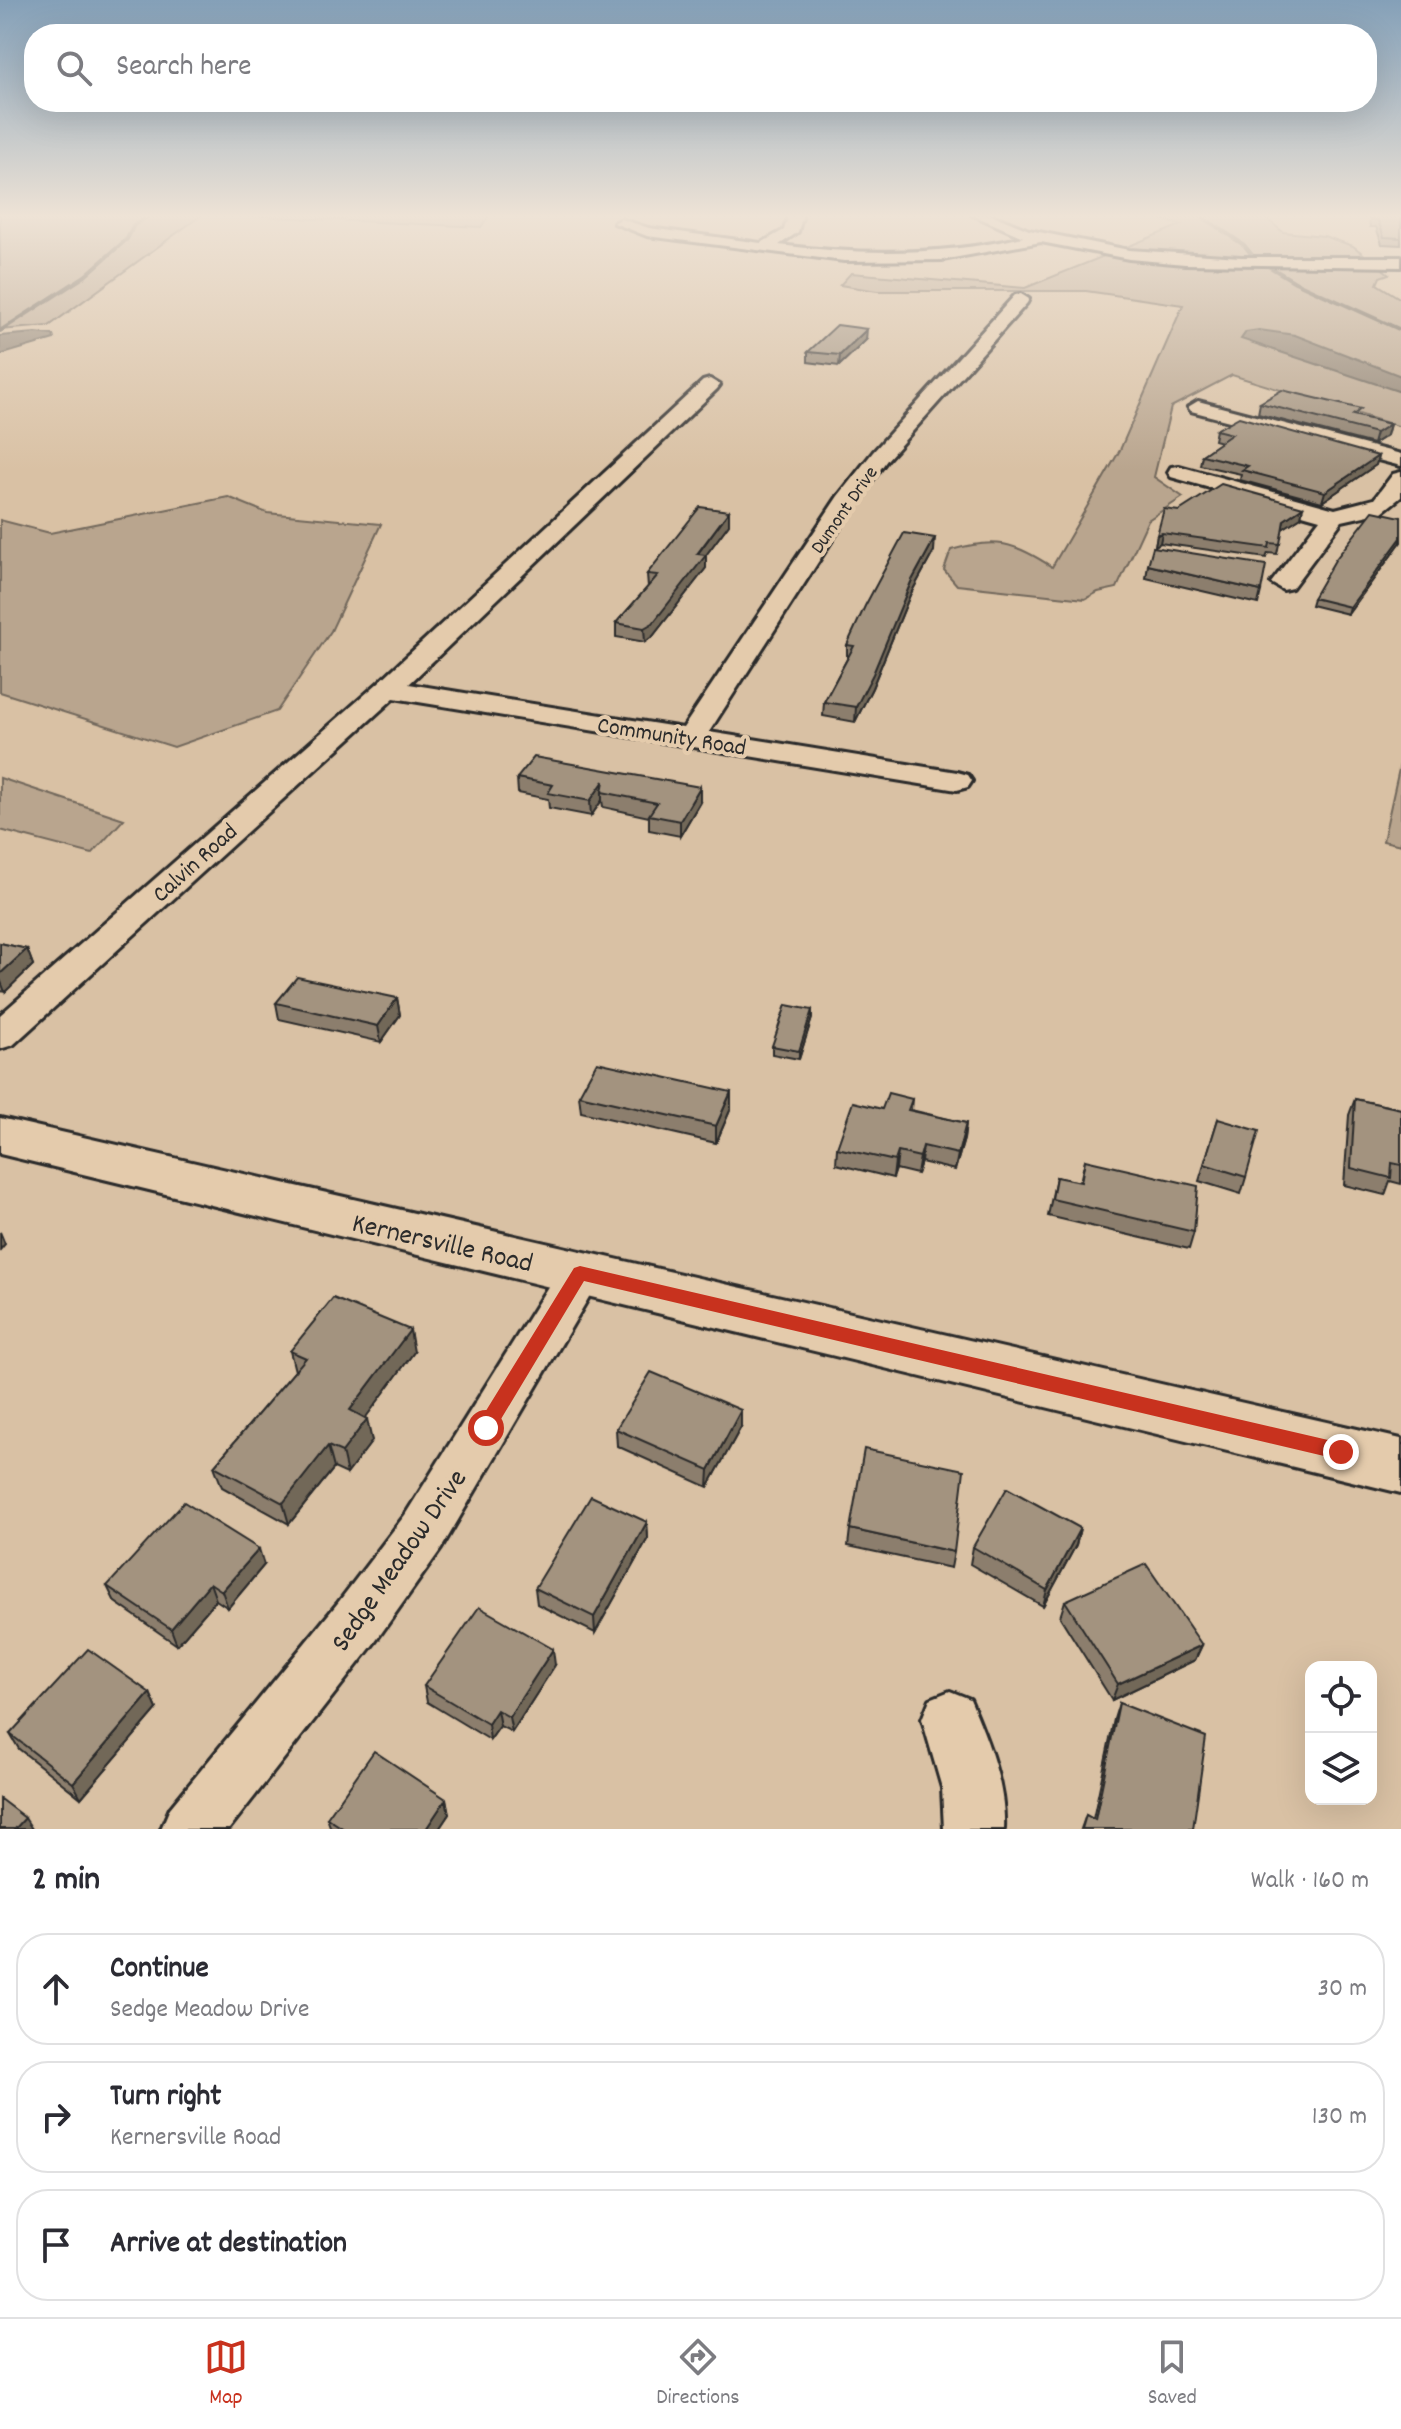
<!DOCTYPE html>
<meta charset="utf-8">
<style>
:root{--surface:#fff;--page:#f2f2f3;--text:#2b2b33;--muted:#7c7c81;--line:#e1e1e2;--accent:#c8321e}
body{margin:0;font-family:Dekko,sans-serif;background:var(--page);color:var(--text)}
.controls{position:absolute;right:24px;bottom:24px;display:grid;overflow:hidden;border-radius:16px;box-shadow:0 8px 32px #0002}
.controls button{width:72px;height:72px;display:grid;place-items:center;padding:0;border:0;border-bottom:2px solid var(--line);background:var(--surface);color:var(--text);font:40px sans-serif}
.stop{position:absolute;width:24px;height:24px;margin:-18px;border:6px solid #c8321e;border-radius:50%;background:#fff}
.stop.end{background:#c8321e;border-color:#fff;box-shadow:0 2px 8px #0008}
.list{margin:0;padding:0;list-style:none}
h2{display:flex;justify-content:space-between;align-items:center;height:104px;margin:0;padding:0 32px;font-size:34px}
h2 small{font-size:26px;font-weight:400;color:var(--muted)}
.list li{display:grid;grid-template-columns:52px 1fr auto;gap:24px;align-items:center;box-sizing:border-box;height:112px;margin:0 16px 16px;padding:0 16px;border:2px solid var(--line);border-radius:32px}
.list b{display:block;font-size:30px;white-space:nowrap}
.list p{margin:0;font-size:26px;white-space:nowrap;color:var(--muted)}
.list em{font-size:26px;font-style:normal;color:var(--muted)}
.icon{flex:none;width:44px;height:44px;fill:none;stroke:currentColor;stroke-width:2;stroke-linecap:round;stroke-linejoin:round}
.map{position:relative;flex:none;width:1401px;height:1829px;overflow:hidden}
.search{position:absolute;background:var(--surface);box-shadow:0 8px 32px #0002;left:24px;right:24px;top:24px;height:88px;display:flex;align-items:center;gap:20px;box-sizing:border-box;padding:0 28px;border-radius:32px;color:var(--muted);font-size:30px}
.sheet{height:488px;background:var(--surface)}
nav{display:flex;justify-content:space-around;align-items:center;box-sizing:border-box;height:112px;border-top:2px solid var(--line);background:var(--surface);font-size:22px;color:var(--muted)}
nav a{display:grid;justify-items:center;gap:4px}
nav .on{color:var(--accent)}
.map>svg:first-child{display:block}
.green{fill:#b9a58e;stroke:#72685c;stroke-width:2}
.water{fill:#8e8171;stroke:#665f55;stroke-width:2}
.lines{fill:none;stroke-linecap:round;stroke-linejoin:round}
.stream{stroke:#665f55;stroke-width:4}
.minor-casing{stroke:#2b2b2b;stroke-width:6}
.major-casing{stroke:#2b2b2b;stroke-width:6}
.minor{fill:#e4cbac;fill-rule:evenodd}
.major{fill:#e4cbac;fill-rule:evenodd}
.wall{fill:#8c7e6d;stroke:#2b2b2b;stroke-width:2}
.shaded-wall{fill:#726759;stroke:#2b2b2b;stroke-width:2}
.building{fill:#a3937f;stroke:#2b2b2b;stroke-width:2}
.route{fill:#c8321e}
.labels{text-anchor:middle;stroke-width:8;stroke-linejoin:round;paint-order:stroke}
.far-street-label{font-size:20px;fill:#2b2b2b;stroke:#e4cbac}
.street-label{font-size:24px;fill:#2b2b2b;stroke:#e4cbac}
.near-street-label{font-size:28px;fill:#2b2b2b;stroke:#e4cbac}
</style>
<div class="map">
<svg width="1401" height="1829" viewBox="0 0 1401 1829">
<rect width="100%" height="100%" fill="#d9c1a4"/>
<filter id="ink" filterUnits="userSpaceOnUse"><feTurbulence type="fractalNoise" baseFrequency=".0125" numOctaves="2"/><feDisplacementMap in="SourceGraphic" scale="16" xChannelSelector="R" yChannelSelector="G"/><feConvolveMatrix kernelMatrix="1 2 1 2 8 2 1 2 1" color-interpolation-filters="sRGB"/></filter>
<g filter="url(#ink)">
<g class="green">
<polygon points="0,214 203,214 49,326 0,330"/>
<polygon points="214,214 490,214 481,227"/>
<path d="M1141 214H1261L1283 232 1324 236 1353 246 1389 274 1380 277 1377 284 1401 299V427L1232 375 1171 407 1154 477 1183 497 1148 520 1117 588 1098 592 1085 599 957 585 944 570 951 550C996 537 1014 542 1052 567L1120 450 1183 305 1086 291H877L840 285 851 273 1025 288 1181 225Z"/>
<polygon points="228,497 267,513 381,524 331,631 277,711 174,747 0,692 0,520 50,533"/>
<polygon points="1401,760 1401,845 1383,841"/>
<polygon points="0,778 124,819 92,854 0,830"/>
</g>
<g class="water">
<polygon points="1259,330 1295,335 1401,376 1401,392 1241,339 1246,332"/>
<polygon points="36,333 53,335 54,339 0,355 0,336"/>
</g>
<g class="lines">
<g class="stream">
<polyline points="1198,214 1244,245 1252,255"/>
<polyline points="1265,264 1295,282 1401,330"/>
<polyline points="0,331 85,276 127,239 134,225 152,214"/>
</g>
<g class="minor-casing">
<g id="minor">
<path d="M789 214H803L798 232 779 245C861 255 943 256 1023 237L971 214H990L1029 230 1129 250 1241 257H1401V267L1185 264 1129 259 1041 242 942 260 844 261 647 236 614 223 621 219 649 228 761 243 784 230Z"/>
<polygon points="1021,294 1029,299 1027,303 887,460 856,503 709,732 957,772 968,775 972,781 968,787 957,790 394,698 13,1045 0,1049 0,1015 378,683 703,381 710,379 720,385 717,389 409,684 683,728 838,496 873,452 1015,295"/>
<polygon points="1198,401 1401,454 1401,466 1191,411 1188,407"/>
<polygon points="1179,466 1335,509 1374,499 1393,474 1401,472 1401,497 1382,512 1342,521 1292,588 1283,590 1271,583 1320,519 1171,477 1168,472 1171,467"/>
<polygon points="580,1255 596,1261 602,1273 596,1285 441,1549 375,1642 229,1829 161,1829 170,1808 337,1604 405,1515 564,1261"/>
<path d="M950 1691 970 1699C987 1739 1006 1785 1004 1829H944L942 1788 922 1719 930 1699Z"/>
</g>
</g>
<g class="major-casing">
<polygon id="major" points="0,1118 1401,1439 1401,1493 0,1154"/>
</g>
<use href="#minor" class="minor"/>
<use href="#major" class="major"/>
</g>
<g class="wall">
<polygon points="1355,214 1401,214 1401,245 1382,244 1376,227 1370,227 1369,217"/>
<polygon points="866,340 839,366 808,362 808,352"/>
<polygon points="1260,403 1359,417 1390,424 1387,435 1373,444 1258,414"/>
<polygon points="1216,430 1378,456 1376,465 1322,502 1240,480 1241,474 1200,465 1202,455 1221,442 1214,440"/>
<polygon points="729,511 729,524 706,555 706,568 653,636 645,642 616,637 616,623 648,587 647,574"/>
<polygon points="1179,511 1301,517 1282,529 1277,554 1268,553 1266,558 1160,543 1155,546 1157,535"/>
<polygon points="1401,517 1401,542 1348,614 1311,605 1313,598"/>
<polygon points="934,551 910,595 872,688 855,722 823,716 824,702 847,659 847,645"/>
<polygon points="1148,565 1261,591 1258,604 1146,578"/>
<polygon points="517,778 700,802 680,836 649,830 649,817 603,807 602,800 591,816 549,808 548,799 518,793"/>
<polygon points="0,943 27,949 33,965 5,992 0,991"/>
<polygon points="397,998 400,1015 381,1042 279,1019 276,1003"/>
<polygon points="812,1010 812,1018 799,1059 772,1054 772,1046"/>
<polygon points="731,1092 731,1108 716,1143 581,1112 579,1095"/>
<polygon points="912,1099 911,1110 966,1123 964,1139 955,1170 921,1162 917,1174 896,1169 893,1178 836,1164 837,1148 882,1109"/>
<polygon points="1355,1099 1401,1109 1401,1184 1390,1181 1385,1195 1344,1185 1349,1115"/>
<polygon points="1218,1119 1246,1177 1241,1194 1199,1181"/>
<polygon points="1085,1160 1194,1232 1189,1249 1048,1216 1056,1177 1080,1182"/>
<polygon points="290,1351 414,1352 365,1418 372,1441 347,1474 334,1468 289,1524 222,1487 214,1466 295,1371"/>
<polygon points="741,1427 708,1487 617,1446 616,1429"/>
<polygon points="647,1522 648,1538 595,1633 537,1604 535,1588"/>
<polygon points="1080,1528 1076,1545 1043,1606 970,1564 973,1547"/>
<polygon points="850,1529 954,1552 951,1568 848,1546"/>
<polygon points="264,1565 228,1608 216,1600 177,1645 115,1602 107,1586"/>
<polygon points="1065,1601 1202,1645 1195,1660 1112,1700 1060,1617"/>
<polygon points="555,1665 512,1732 500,1726 490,1740 427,1702 424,1686"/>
<polygon points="150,1693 157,1709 81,1798 19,1749 10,1734"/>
<polygon points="1119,1703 1193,1829 1081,1829 1086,1815 1093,1819 1114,1719"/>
<polygon points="446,1799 449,1814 439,1829 331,1829 327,1818"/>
</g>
<g class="shaded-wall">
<polygon points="867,329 866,340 839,366 840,355"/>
<polygon points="1390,424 1387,435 1373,444 1376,433"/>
<polygon points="1378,456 1376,465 1322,502 1325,492"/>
<polygon points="1303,507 1301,517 1281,530 1284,520"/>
<polygon points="729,511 729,524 706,555 706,568 653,636 645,642 644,628"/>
<polygon points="1162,533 1160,543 1155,546 1157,535"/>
<polygon points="935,538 934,551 910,595 872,688 855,722 856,707 911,582"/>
<polygon points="1401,538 1401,542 1348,614 1350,607"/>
<polygon points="604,781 602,792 602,800 591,816 590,801"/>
<polygon points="700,787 700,802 680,836 680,821"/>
<polygon points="27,949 33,965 5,992 0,979 0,974"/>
<polygon points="397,998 400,1015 381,1042 378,1026"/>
<polygon points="812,1010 812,1018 799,1059 799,1051"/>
<polygon points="731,1092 731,1108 716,1143 716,1126"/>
<polygon points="966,1123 964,1139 955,1170 958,1154"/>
<polygon points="923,1146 921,1162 917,1174 920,1157"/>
<polygon points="898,1152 896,1169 893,1178 895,1161"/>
<polygon points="0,1232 5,1244 0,1250"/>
<polygon points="410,1330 414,1352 355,1432 350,1410"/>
<polygon points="741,1410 741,1427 708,1487 709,1470"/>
<polygon points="367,1419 372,1441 347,1474 342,1452"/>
<polygon points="328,1446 334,1468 289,1524 283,1503"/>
<polygon points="647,1522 648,1538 595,1633 594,1617"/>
<polygon points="1080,1528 1076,1545 1043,1606 1047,1590"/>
<polygon points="259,1549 264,1565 228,1608 222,1591"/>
<polygon points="210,1583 216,1600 177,1645 171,1629"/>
<polygon points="1202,1645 1195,1660 1112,1700 1118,1684"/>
<polygon points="553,1649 555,1665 512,1732 509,1717"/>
<polygon points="150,1693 157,1709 81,1798 73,1783"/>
<polygon points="497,1710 500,1726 490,1740 488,1724"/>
<polygon points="446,1799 449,1814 439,1829 426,1829"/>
<polygon points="25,1818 32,1829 15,1829"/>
</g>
<g class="building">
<polygon points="1371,214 1401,214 1401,238 1384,237 1378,220 1372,220"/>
<polygon points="837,325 867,329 840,355 808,352"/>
<polygon points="1282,390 1361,409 1353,415 1390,424 1376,433 1260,403"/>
<polygon points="1239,417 1378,456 1325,492 1242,470 1248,466 1202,455 1232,434 1216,430"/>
<polygon points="1221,484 1303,507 1284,520 1280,544 1270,543 1269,548 1162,533 1157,535 1164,509 1179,511"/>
<polygon points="700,507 729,511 697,554 706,555 653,623 644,628 616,623 658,575 647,574"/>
<polygon points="1373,511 1401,517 1401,538 1350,607 1313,598 1335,560"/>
<polygon points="904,533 935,538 911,582 873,674 856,707 824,702 854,646 847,645 865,606"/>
<polygon points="1153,547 1266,565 1261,591 1148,565"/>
<polygon points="534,757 700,787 680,821 649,815 657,803 602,792 604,781 590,801 548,793 553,785 517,778"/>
<polygon points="0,943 27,949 0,974"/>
<polygon points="297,977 397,998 378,1026 276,1003"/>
<polygon points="786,1005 812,1010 799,1051 772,1046"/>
<polygon points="597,1062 731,1092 716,1126 579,1095"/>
<polygon points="888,1093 912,1099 908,1110 966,1123 958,1154 923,1146 920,1157 898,1152 895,1161 837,1148 853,1102 882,1109"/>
<polygon points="1355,1099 1401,1109 1401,1165 1392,1163 1391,1178 1351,1168"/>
<polygon points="1218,1119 1259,1131 1246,1177 1204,1164"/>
<polygon points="1085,1160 1198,1186 1194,1232 1052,1199 1056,1177 1081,1182"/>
<polygon points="333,1298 410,1330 350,1410 367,1419 342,1452 328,1446 283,1503 214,1466 306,1358 290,1351"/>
<polygon points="651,1372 741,1410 709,1470 616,1429"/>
<polygon points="864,1449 964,1470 954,1552 850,1529"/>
<polygon points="1007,1488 1080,1528 1047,1590 973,1547"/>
<polygon points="591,1496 647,1522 594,1617 535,1588"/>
<polygon points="184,1502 259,1549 222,1591 210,1583 171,1629 107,1586"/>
<polygon points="1146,1564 1202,1645 1118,1684 1065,1601"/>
<polygon points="479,1607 553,1649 509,1717 497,1710 488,1724 424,1686"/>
<polygon points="88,1649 150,1693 73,1783 10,1734"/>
<polygon points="1119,1703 1206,1737 1193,1829 1082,1829 1086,1815 1095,1820"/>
<polygon points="374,1751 446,1799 426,1829 344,1829 327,1818"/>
<polygon points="0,1799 25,1818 15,1829 0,1829"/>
</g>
</g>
<linearGradient id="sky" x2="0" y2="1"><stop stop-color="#84a0b8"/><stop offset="0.46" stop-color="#eee3d6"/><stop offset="1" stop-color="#eee3d6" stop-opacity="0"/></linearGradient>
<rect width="1401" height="470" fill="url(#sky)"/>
<polygon class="route" points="580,1266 1341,1443 1350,1452 1341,1460 584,1281 492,1434 479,1434 479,1422 574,1268"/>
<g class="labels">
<g class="far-street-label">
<text transform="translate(843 509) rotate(-55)" y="7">Dumont Drive</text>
</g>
<g class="street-label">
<text transform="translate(672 735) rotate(9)" y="8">Community Road</text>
<text transform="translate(194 862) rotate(-42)" y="8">Calvin Road</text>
</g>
<g class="near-street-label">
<text transform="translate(443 1241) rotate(13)" y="10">Kernersville Road</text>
<text transform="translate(397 1559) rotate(-55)" y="10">Sedge Meadow Drive</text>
</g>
</g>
</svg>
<div class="controls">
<button><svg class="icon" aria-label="locate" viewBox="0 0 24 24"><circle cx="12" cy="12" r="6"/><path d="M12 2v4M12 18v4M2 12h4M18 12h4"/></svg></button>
<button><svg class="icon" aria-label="layers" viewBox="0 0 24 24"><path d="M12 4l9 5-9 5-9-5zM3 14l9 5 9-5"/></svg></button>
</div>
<div class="stop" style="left:486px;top:1428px"></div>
<div class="stop end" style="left:1341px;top:1452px"></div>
<div class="search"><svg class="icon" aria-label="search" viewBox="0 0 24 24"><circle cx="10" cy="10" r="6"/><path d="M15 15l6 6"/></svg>Search here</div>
</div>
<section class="sheet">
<h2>2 min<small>Walk · 160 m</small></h2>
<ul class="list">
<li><svg class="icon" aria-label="ahead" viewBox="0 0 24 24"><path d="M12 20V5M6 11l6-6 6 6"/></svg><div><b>Continue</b><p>Sedge Meadow Drive</p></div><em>30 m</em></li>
<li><svg class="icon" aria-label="right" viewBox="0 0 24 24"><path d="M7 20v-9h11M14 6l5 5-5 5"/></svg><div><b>Turn right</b><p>Kernersville Road</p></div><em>130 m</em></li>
<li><svg class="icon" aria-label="arrive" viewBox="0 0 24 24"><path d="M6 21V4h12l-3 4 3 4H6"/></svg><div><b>Arrive at destination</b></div></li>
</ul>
</section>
<nav>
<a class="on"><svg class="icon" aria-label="map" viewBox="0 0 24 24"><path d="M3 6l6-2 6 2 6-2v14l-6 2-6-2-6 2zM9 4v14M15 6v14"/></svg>Map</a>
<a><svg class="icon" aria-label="directions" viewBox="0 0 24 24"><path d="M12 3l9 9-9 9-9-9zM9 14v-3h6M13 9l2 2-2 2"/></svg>Directions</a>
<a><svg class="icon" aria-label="saved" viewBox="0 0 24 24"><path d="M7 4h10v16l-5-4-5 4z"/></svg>Saved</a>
</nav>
